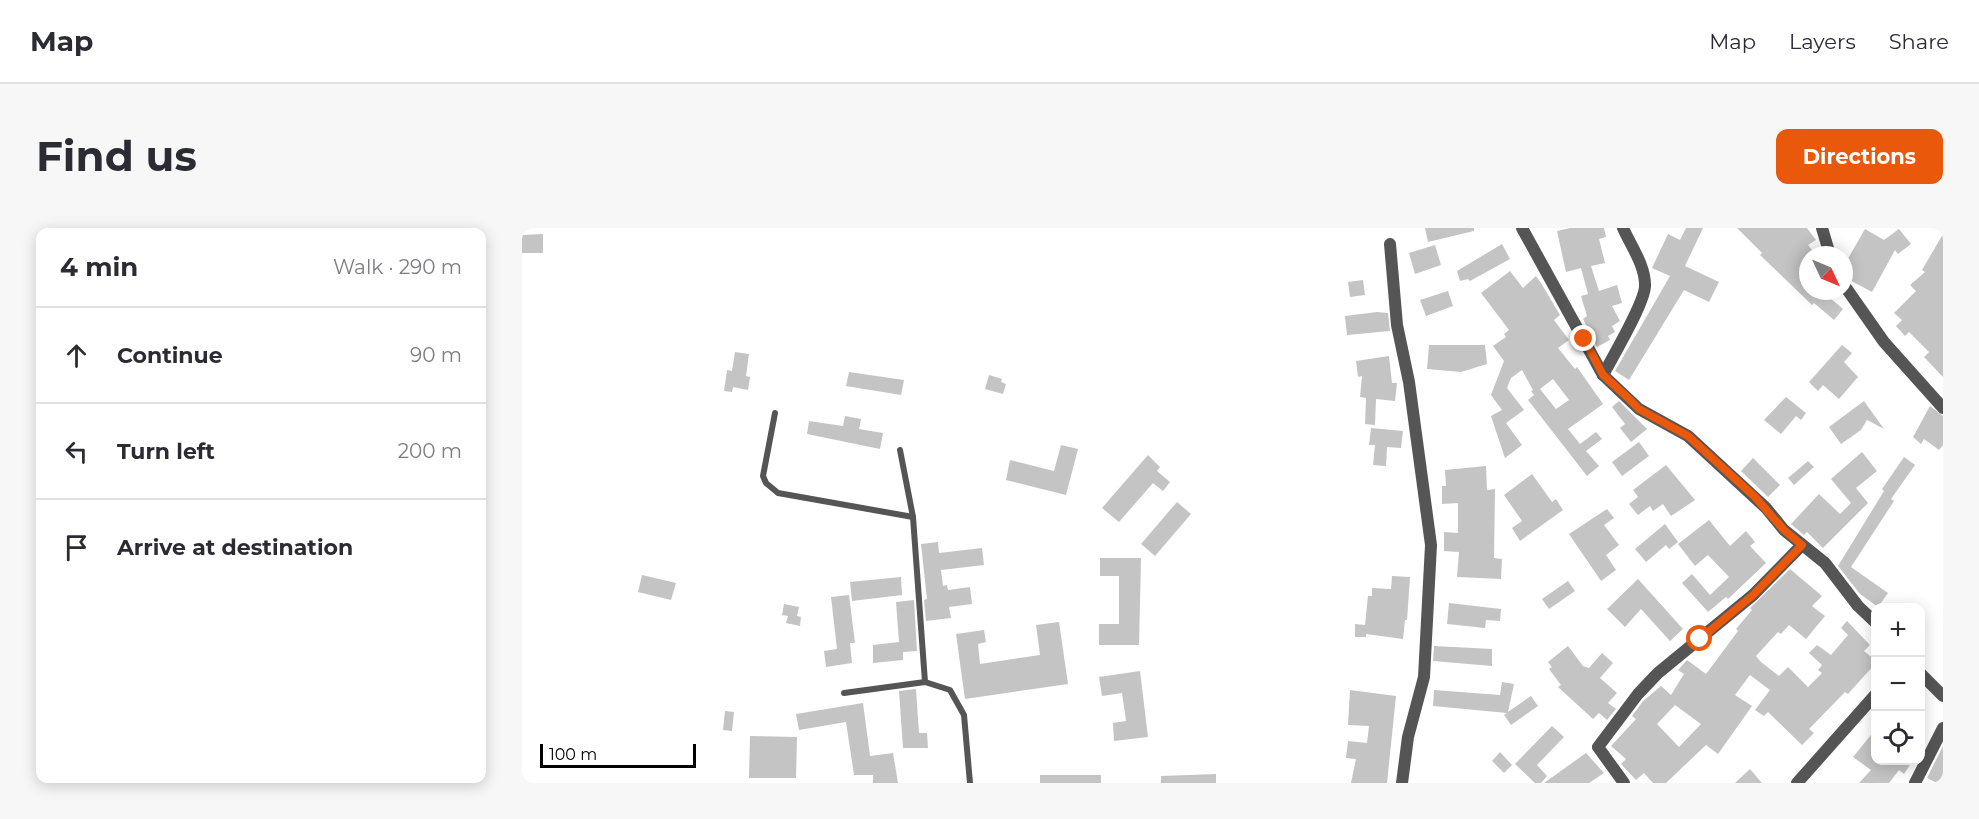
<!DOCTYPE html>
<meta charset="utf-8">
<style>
:root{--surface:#fff;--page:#f7f7f7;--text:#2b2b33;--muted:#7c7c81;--line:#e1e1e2;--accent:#ea580c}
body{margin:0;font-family:Montserrat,sans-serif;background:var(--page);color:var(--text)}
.controls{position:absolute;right:18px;bottom:18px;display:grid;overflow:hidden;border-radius:12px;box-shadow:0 3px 15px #0003}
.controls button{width:54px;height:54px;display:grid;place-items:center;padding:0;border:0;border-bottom:2px solid var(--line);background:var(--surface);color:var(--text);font:30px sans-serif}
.compass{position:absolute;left:1277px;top:18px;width:54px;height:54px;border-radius:50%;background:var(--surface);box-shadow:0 3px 15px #0003;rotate:134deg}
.scale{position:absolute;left:18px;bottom:15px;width:156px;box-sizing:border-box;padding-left:6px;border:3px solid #000;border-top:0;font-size:16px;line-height:21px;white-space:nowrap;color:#000;-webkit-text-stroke:4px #fff;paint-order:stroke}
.stop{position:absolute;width:18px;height:18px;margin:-14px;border:4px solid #ea580c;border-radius:50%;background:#fff}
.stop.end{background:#ea580c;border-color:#fff;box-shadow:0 2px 6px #0008}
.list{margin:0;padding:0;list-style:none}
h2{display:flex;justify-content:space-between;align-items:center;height:78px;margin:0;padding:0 24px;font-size:26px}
h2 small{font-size:20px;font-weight:400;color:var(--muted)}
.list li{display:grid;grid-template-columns:39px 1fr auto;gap:18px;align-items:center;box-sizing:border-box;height:96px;padding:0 24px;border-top:2px solid var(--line)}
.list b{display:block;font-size:22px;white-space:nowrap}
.list em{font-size:20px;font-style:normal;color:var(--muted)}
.icon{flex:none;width:33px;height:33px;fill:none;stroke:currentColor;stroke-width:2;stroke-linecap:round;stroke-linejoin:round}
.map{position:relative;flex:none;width:1421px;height:555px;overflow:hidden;border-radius:12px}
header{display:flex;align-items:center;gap:36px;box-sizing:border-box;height:84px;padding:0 30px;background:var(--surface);border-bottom:2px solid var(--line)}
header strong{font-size:28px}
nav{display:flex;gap:33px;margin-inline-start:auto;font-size:21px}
.intro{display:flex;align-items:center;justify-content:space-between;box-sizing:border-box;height:144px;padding:0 36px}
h1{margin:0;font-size:42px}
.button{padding:15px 27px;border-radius:12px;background:var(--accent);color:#fff;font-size:21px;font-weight:700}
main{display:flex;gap:36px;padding:0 36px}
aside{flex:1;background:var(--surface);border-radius:12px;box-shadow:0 3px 15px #0003}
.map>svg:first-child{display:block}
.building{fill:#c4c4c4;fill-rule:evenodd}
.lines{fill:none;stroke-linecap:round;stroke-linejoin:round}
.service{stroke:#555;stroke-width:6}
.minor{stroke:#555;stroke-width:12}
.tertiary{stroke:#555;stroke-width:12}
.route{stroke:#ea580c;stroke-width:8}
</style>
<header>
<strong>Map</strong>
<nav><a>Map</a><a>Layers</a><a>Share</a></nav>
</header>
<div class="intro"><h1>Find us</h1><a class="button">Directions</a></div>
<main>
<aside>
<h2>4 min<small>Walk · 290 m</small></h2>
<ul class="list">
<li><svg class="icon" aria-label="ahead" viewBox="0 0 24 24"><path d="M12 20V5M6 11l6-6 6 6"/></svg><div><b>Continue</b></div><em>90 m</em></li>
<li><svg class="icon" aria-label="left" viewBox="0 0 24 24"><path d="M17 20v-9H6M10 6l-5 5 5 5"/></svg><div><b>Turn left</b></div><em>200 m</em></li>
<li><svg class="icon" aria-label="arrive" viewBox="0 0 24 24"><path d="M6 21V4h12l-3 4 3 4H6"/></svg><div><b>Arrive at destination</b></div></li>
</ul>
</aside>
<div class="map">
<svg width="1421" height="555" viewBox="0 0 1421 555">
<rect width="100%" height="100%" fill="#fff"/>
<g class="building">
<polygon points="903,0 952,0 952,3 906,14"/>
<polygon points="1048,0 1082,0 1084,9 1077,11 1083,35 1069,38 1077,63 1095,57 1100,75 1090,78 1098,93 1090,98 1093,104 1086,108 1088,112 1075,119 1061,91 1065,88 1059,68 1066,66 1059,40 1044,44 1035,3"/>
<polygon points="1164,0 1181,0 1163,38 1197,54 1187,74 1162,62 1107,152 1093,143 1148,48 1130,40 1146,6 1158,12"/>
<polygon points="1215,0 1285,0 1294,12 1286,17 1294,27 1286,27 1286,63 1300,63 1321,81 1312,92 1292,75 1290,77 1238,27 1240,25"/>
<polygon points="1343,1 1362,12 1377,1 1389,16 1376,26 1373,22 1350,64 1322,49 1329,37 1324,34"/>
<polygon points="21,6 21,25 0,25 0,7"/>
<polygon points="1421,6 1421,149 1402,129 1407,124 1387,104 1383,108 1374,98 1380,92 1372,85 1394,63 1388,57 1403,44 1400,42"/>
<polygon points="980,16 988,31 948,53 946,51 938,53 935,43"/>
<polygon points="913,17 919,37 893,46 887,25"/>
<path d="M988 43 1001 60 1014 48 1019 55 1038 87 1032 92 1047 112 1036 120 1053 141 1055 139 1081 176 1046 201 1058 216 1074 204 1080 211 1064 223 1077 238 1065 248 1006 172 1012 167 1009 163 1011 162 1000 142 989 150 985 160 1002 182 984 195 1000 217 983 230 969 188 980 182 969 167 982 133 971 118 984 109 982 106 987 102 959 65ZM1031 151 1047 172 1034 181 1018 161Z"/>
<polygon points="841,52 843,67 828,69 826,54"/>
<polygon points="926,63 931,78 904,88 898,72"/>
<polygon points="855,84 866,85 868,103 825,107 823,88"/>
<polygon points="907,117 963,117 965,136 939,144 905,141"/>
<polygon points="1320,117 1330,125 1322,134 1336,149 1317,171 1301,157 1296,163 1287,154"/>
<polygon points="213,124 227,126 224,148 228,149 226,162 211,159 210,164 202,163 205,142 210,143"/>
<polygon points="867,128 870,155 875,155 873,173 854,171 853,197 843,196 844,170 838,169 840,148 836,149 834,133"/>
<polygon points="327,144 382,152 379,167 324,158"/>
<polygon points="467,147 480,151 479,154 484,156 481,166 463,161"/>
<polygon points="1264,169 1284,185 1279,192 1274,188 1259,206 1242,192"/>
<polygon points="1097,173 1125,201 1109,214 1098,200 1103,196 1090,179"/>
<polygon points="1342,173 1362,201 1345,192 1339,202 1319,216 1307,199"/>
<polygon points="1408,178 1421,188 1421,217 1417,222 1402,211 1399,216 1391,209"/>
<polygon points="323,188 339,191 337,201 361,205 358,221 285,206 287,193 321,198"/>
<polygon points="849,200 881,203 879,220 865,219 864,238 851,237 853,217 847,217"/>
<polygon points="1117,214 1127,228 1100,248 1090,234"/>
<polygon points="539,217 556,221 544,267 484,252 488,232 532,243"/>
<polygon points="1340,224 1355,243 1334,260 1346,275 1301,320 1285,304 1282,307 1269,296 1297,266 1318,286 1329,275 1309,251"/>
<polygon points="626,227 638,239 635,243 648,254 641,263 631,255 597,294 580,280"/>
<polygon points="1382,229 1393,237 1369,271 1372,273 1329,339 1366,365 1356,379 1338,366 1316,338 1362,263 1360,261"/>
<polygon points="1231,230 1258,257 1246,269 1219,243"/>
<polygon points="1286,233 1292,239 1272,257 1266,250"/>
<polygon points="1144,237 1173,272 1149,288 1141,276 1131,283 1128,278 1116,287 1107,276 1116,269 1111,262"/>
<polygon points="964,238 965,262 973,261 972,330 980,331 979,351 935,349 937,324 922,323 922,304 936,305 936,275 920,276 920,258 924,258 923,242"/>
<polygon points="1010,246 1030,274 1034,271 1041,282 998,313 990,300 1000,293 982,267"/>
<polygon points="655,274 669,286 633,328 619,316"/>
<polygon points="1085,281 1092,290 1082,297 1097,317 1084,327 1094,342 1079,353 1047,306"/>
<polygon points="1187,292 1208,318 1224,303 1233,314 1228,318 1244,335 1206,371 1204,369 1186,384 1160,355 1170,346 1188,367 1207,349 1186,327 1173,338 1156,316"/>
<polygon points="1143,296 1156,314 1147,321 1144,317 1124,334 1113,321"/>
<polygon points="416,314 417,325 460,320 462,337 419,342 421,358 425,357 426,362 448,359 450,376 427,379 429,390 404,393 402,372 405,371 399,316"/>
<polygon points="578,330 619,330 617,417 577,417 577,396 597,396 597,348 578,348"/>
<path d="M1268 341 1300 368 1290 378 1303 388 1284 411 1267 397 1259 406 1256 404 1234 428 1239 434 1257 448 1266 439 1286 459 1300 445 1296 442 1300 437 1287 425 1295 417 1309 427 1326 407 1319 400 1325 393 1348 417 1342 423 1353 432V436L1326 466 1323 464 1287 501 1292 505 1280 517 1246 484 1242 488 1233 482 1248 462 1228 447 1213 467 1230 478 1196 526 1184 517 1144 555H1131L1122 545 1114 552 1099 536 1104 531 1089 518 1114 491 1110 488 1121 473 1139 458 1149 467 1162 446 1156 442 1165 432 1184 446 1216 403 1214 401 1230 382 1228 380ZM1153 477 1179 496 1157 519 1135 496Z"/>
<polygon points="120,347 154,355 149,372 116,364"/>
<polygon points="870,348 888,349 885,392 883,392 881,411 844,406 844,409 833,409 833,396 843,397 846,368 850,368 850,360 869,361"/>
<polygon points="379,349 380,367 330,373 328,354"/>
<polygon points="1116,351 1161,401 1148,413 1119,381 1103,399 1085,381"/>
<polygon points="1046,353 1053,363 1027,381 1020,371"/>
<polygon points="327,367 333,415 328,415 330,435 304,439 302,423 315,421 309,369"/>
<polygon points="392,372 395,423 381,424 381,432 351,435 351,417 377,414 374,374"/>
<polygon points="927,375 979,381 978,393 964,392 963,400 925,396"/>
<polygon points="262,376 277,379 275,388 279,389 278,398 264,395 266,388 260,387"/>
<polygon points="537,394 546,456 443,471 434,406 462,402 464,414 456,416 458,436 518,427 514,397"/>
<polygon points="912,418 970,421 970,438 911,433"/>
<polygon points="1046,418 1061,438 1067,440 1080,425 1091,435 1078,450 1095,465 1086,475 1094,481 1085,492 1077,485 1071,491 1036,459 1039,457 1027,441 1030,439 1026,434"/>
<polygon points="618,443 626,509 592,513 591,495 604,493 600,465 580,468 577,449"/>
<polygon points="980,454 992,456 986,484 1009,468 1016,478 989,497 982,487 985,485 911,478 912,462 978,467"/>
<polygon points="394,461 397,505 405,505 406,520 381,520 377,463"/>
<polygon points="828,462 874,468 865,555 829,555 834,531 824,530 826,513 845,515 847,498 826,497"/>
<polygon points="341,475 348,528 371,525 376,555 351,555 351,547 332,547 324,494 277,502 274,486"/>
<polygon points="203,483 212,484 210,503 201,502"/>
<polygon points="1030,498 1042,509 1015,537 1025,548 1019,555 1013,555 993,536"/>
<polygon points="1353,502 1353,532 1391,532 1382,546 1377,542 1367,555 1337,555 1349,542 1331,529"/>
<polygon points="228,508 275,509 274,550 227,550"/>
<polygon points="1421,518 1421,555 1415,555 1405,550"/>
<polygon points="978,524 990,537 982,545 970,533"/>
<polygon points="1064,525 1082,545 1067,555 1022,555"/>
<polygon points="1228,541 1240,555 1213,555"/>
<polygon points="694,546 694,555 639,555 639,548"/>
<rect x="518" y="547" width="61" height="8"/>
</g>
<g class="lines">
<g class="service">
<polyline points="253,185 241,248 244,255 256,265 391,289"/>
<polyline points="378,222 391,289 403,454"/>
<polyline points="322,465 403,454 428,462 442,487 448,555"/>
</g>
<g class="minor">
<polyline points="1000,0 1081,147 1117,181 1166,208 1244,280 1262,302 1303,335 1336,378 1354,395"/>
<polyline points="1300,0 1308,27"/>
<polyline points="868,16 875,97 887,154 909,317 902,449 886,509 880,555"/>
<polyline points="1322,57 1362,114 1421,180"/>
<path d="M1081 147C1090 130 1124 73 1123 57 1123 37 1109 18 1101 0"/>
<polyline points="1398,445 1421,468"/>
<polyline points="1102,555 1076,519 1116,466 1136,445 1231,367 1280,317"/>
<polyline points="1275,555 1354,466"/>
</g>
<polyline class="tertiary" points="1393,555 1421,500"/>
</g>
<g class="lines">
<polyline class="route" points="1062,111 1081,147 1105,169 1117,181 1166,208 1233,269 1262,302 1280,317 1231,367 1178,411"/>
</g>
</svg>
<div class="controls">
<button>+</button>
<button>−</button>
<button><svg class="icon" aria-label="locate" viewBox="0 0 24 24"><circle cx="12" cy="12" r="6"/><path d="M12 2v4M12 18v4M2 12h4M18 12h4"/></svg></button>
</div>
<svg class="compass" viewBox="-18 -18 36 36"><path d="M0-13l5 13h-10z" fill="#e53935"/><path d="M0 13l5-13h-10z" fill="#7c7c81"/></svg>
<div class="scale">100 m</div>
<div class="stop" style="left:1178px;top:411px"></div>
<div class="stop end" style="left:1062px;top:111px"></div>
</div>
</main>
